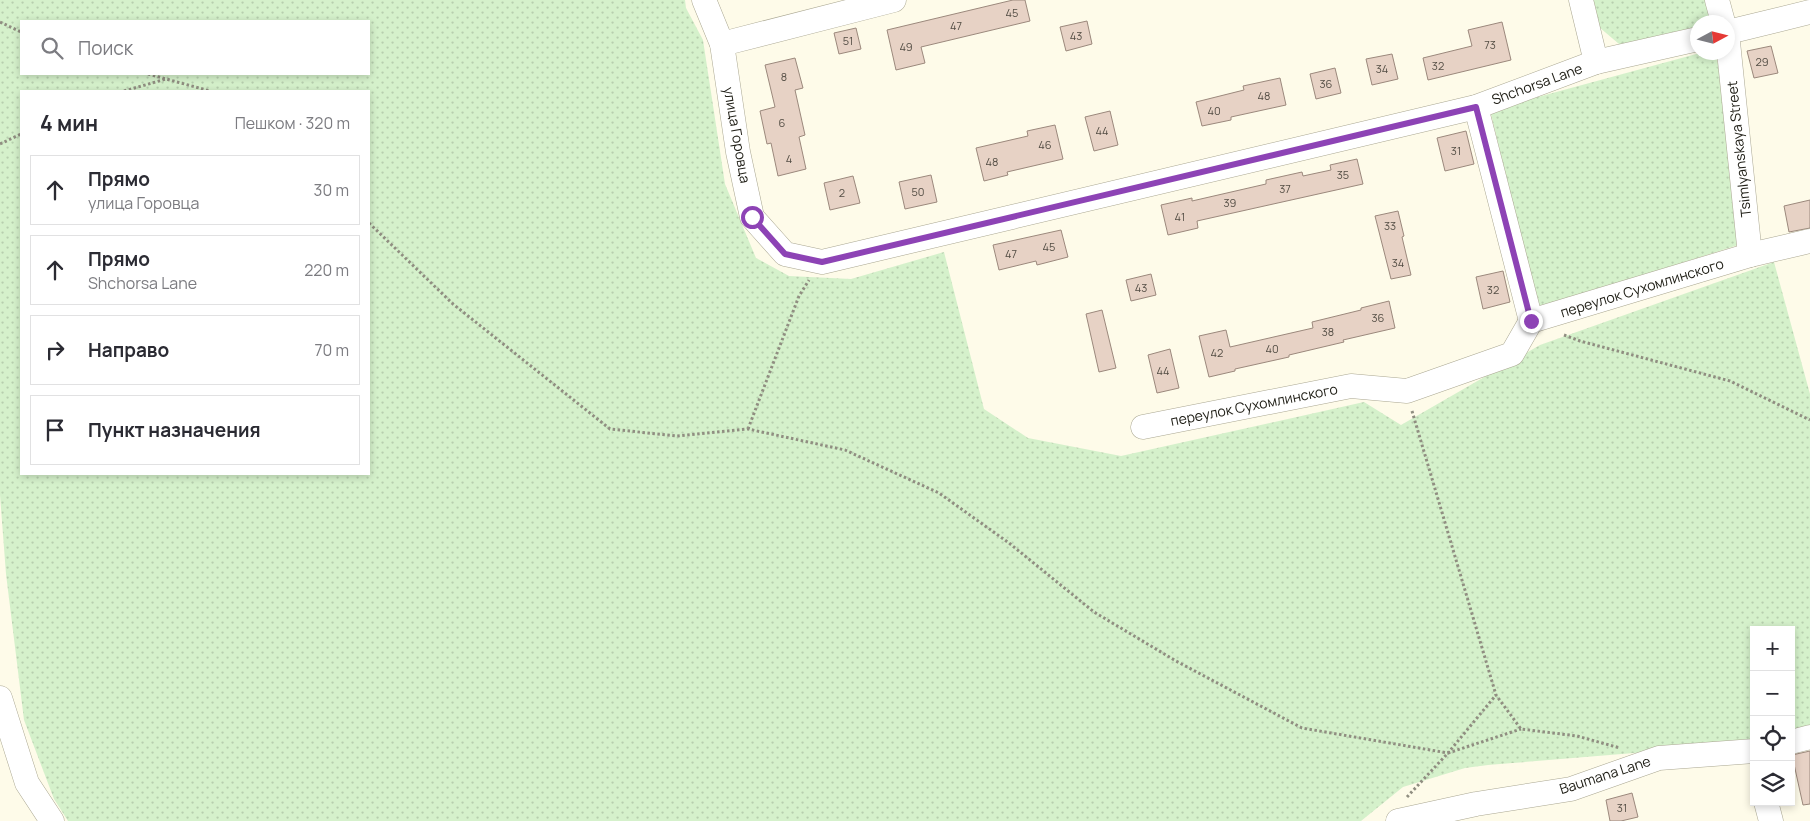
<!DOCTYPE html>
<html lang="ru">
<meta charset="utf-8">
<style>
:root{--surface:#fff;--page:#f7f7f7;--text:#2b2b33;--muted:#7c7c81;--line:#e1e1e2}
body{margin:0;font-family:Manrope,sans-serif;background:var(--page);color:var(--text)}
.controls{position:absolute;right:15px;bottom:15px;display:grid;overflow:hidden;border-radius:0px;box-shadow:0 2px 8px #0003}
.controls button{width:45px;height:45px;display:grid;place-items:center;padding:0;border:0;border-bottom:1px solid var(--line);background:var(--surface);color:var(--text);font:25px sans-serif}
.compass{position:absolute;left:1690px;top:15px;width:45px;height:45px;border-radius:50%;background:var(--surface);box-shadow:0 2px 8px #0003;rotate:83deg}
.stop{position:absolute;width:15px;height:15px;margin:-11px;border:4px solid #8d43b5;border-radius:50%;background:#fff}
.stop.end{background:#8d43b5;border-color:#fff;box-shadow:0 1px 5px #0008}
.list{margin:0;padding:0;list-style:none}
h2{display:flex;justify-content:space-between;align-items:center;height:65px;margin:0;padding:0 20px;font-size:21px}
h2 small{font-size:16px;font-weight:400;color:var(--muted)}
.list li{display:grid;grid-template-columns:32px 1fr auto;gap:15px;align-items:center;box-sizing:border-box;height:70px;margin:0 10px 10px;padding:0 10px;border:1px solid var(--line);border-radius:0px}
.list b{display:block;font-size:19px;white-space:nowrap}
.list p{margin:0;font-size:16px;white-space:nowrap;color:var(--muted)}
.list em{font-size:16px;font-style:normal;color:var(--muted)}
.icon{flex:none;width:28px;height:28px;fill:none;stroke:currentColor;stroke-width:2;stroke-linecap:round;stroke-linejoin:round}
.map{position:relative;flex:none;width:1810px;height:821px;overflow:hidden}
.search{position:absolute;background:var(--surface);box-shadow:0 2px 8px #0003;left:20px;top:20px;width:350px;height:55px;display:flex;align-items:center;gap:12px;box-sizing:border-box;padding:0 18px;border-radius:0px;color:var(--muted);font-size:19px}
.panel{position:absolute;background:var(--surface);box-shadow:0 2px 8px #0003;left:20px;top:90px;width:350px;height:385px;border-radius:0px}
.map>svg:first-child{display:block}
.grass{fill:url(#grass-dots);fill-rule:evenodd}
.building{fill:#e7d2c5;stroke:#9b887c}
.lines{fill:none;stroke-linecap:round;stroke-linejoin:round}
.minor-casing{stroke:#aaa792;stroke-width:25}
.path{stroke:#908e81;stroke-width:3;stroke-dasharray:2.5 2.5;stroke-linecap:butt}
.minor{stroke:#fff;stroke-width:24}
.route{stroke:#8d43b5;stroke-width:6}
.labels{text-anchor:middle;stroke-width:5;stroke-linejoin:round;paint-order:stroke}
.number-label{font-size:11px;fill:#534d44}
.street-label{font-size:14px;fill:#222119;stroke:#fff}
</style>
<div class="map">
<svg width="1810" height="821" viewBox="0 0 1810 821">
<defs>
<pattern id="grass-dots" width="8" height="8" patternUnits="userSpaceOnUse" patternTransform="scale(1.25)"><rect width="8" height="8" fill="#d5f1cb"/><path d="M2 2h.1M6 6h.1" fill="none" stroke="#b7ceae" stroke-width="1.8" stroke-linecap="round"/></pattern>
</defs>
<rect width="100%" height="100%" fill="#fefbe9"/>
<g class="grass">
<path d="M0 0H685L686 8 703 40 725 184 756 258 789 276 851 279 944 252 984 409 1028 438 1121 456 1364 402 1401 425 1540 345 1774 262 1810 394V730L1791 734V630H1754V742L1744 744 1488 765 1465 768 1403 787 1361 821H68L54 799 24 720 6 574 0 495ZM21 21H369V74H21ZM21 91H369V474H21Z"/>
<polygon points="1591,0 1712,0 1719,22 1698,22 1697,31 1636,47 1619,44 1599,27"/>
<polygon points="1700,53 1715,53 1720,71 1738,245 1538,309 1490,110"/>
</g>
<g class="building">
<polygon points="1013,0 1025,0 1030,21 921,47 925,63 896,70 887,30"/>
<polygon points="1087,21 1092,44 1066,51 1060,27"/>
<polygon points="1502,22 1511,60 1428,80 1423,58 1472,46 1468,30"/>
<polygon points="856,28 861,49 839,54 834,33"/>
<polygon points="1771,46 1778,73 1754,78 1747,51"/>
<polygon points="1392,54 1398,79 1372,85 1366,59"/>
<polygon points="795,58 803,88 795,90 805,135 799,137 806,169 778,176 771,143 767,144 760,111 775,107 765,65"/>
<polygon points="1335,68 1341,93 1316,99 1310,74"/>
<polygon points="1280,78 1286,105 1231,117 1231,120 1202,126 1196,102 1244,90 1243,86"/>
<polygon points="1110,111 1118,145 1094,151 1085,117"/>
<polygon points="1055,125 1063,159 1007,172 1008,175 984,181 976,148 1028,136 1027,131"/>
<polygon points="1466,131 1474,164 1445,171 1437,138"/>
<polygon points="1357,159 1363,184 1197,221 1198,228 1168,235 1161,205 1192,198 1192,201 1266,184 1266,180 1302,172 1303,176 1331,170 1330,165"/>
<polygon points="931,175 937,202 905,209 899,182"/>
<polygon points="853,176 860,203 830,210 824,183"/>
<polygon points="1810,200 1810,228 1789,232 1784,206"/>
<polygon points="1398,211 1404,236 1402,237 1411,275 1391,279 1375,216"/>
<polygon points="1061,230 1068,257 1037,265 1036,261 999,270 993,245"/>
<polygon points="1503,271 1510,302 1483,309 1476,277"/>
<polygon points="1151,274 1156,295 1131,301 1126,280"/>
<polygon points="1389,301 1395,328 1343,340 1344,342 1289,355 1289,357 1235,369 1235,371 1209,377 1199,336 1226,330 1230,347 1313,328 1312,322 1361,310 1361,308"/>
<polygon points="1102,310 1116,368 1099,372 1086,314"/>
<polygon points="1170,349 1179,388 1157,393 1148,355"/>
<polygon points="1810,751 1810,804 1803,805 1792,755"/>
<polygon points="1632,793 1638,817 1621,821 1610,821 1606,800"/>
</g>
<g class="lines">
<g class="minor-casing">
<g id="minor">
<polyline points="704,0 722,44 738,152 752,217 785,254 822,262 1476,107 1596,62 1698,39"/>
<polyline points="1581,0 1596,62"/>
<polyline points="1717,0 1723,22"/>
<polyline points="1728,32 1810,12"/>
<polyline points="1728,42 1750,255"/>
<polyline points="722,44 894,0"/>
<polyline points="1476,107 1531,321"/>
<polyline points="1143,427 1351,386 1407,391 1512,354 1531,321 1750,255 1810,241"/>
<polyline points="0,698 27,783 52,821"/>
<polyline points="1791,742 1810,737"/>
<polyline points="1766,802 1771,821"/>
<polyline points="1398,821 1476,804 1571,789 1659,758 1754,751"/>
</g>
</g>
<g class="path">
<polyline points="0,22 21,32"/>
<polyline points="148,74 210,91"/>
<polyline points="124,91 166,79"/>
<polyline points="0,144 21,134"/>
<polyline points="369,223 453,304 610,429 677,436 748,429 845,450 939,493 1009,543 1094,612 1176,661 1302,728 1448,753 1496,695"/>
<polyline points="1564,335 1580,341 1730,381 1810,420"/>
<polyline points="1412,411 1496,695 1521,729 1577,736 1620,748"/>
<polyline points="748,429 799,296 809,280"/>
<polyline points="1407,797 1448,753 1521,729"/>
</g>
<use href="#minor" class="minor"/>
</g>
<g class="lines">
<polyline class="route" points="752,217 785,254 822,262 1476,107 1531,321"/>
</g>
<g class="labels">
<g class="number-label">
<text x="1012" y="17">45</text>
<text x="956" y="30">47</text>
<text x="1076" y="40">43</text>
<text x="848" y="45">51</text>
<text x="1490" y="49">73</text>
<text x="906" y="51">49</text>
<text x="1762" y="66">29</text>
<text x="1438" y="70">32</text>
<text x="1382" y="73">34</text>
<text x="784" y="81">8</text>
<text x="1326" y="88">36</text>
<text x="1264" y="100">48</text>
<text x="1214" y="115">40</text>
<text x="782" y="127">6</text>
<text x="1102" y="135">44</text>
<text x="1045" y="149">46</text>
<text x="1456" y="155">31</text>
<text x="789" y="163">4</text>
<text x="992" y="166">48</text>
<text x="1343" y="179">35</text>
<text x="1285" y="193">37</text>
<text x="918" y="196">50</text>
<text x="842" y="197">2</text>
<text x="1230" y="207">39</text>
<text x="1180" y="221">41</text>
<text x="1390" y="230">33</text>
<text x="1049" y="251">45</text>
<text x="1011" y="258">47</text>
<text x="1398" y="267">34</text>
<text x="1141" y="292">43</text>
<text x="1493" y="294">32</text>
<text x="1378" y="322">36</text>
<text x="1328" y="336">38</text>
<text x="1272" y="353">40</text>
<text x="1217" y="357">42</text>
<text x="1163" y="375">44</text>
<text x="1622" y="812">31</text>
</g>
<g class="street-label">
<text transform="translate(1537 84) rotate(-20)" y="5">Shchorsa Lane</text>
<text transform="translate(737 135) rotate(80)" y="5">улица Горовца</text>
<text transform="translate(1739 149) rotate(-96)" y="5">Tsimlyanskaya Street</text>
<text transform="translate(1642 288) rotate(-17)" y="5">переулок Сухомлинского</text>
<text transform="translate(1254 405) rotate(-11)" y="5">переулок Сухомлинского</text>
<text transform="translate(1605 775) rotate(-18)" y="5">Baumana Lane</text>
</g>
</g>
</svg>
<div class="controls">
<button>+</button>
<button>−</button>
<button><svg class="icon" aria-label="locate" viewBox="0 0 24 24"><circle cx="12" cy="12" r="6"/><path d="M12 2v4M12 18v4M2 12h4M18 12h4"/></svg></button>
<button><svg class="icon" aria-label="layers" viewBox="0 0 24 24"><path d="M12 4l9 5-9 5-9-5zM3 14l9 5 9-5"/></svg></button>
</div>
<svg class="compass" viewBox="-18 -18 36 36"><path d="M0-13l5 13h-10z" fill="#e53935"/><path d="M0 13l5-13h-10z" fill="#7c7c81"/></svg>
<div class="stop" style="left:752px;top:217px"></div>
<div class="stop end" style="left:1531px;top:321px"></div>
<div class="search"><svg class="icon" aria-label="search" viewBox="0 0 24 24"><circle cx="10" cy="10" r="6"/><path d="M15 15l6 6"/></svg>Поиск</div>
<section class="panel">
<h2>4 мин<small>Пешком · 320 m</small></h2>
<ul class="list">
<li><svg class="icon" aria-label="ahead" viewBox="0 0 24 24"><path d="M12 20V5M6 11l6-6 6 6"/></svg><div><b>Прямо</b><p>улица Горовца</p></div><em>30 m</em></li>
<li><svg class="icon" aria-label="ahead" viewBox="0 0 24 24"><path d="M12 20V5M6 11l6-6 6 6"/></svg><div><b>Прямо</b><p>Shchorsa Lane</p></div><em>220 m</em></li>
<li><svg class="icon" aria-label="right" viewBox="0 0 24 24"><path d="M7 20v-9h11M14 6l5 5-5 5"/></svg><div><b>Направо</b></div><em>70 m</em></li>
<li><svg class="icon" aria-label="arrive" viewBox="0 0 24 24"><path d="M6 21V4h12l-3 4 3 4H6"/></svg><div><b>Пункт назначения</b></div></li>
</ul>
</section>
</div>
